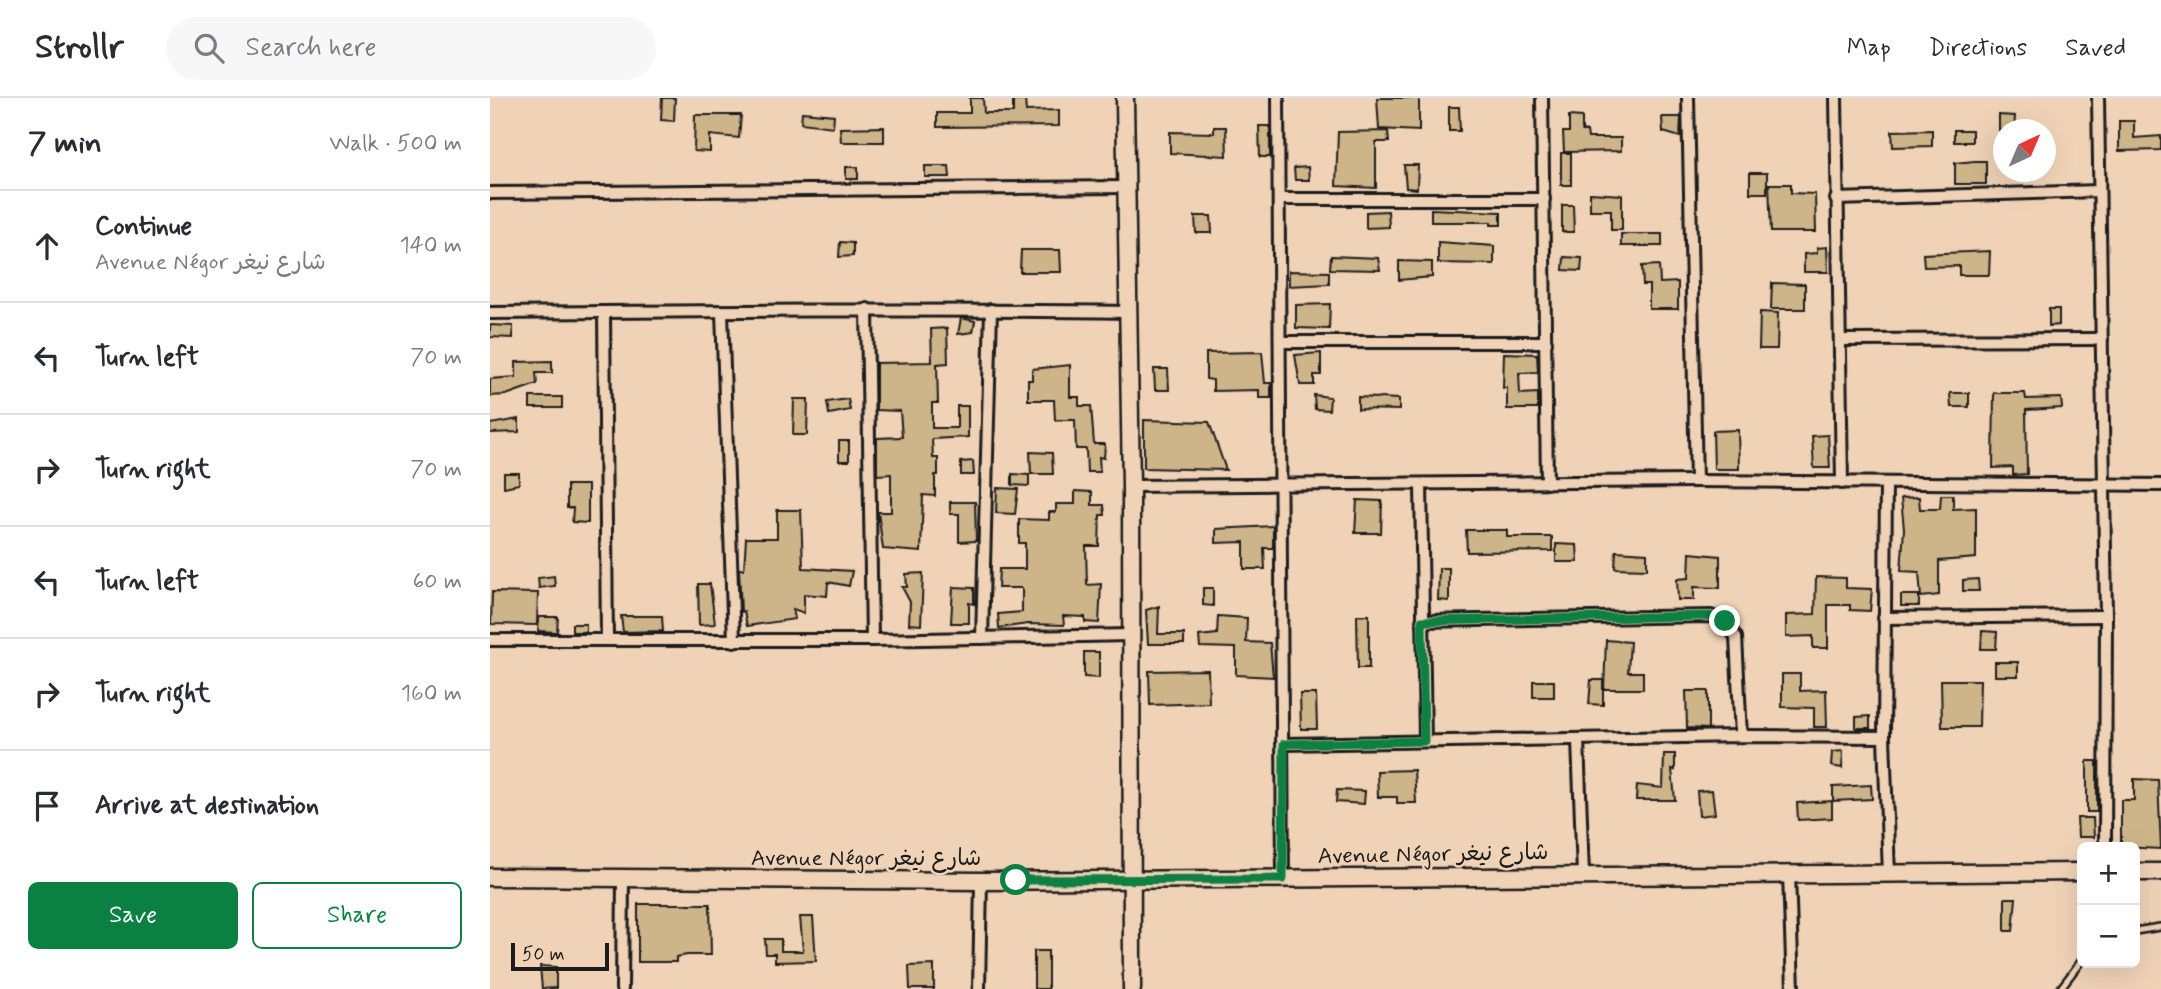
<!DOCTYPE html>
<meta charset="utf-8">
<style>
:root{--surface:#fff;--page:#f7f7f7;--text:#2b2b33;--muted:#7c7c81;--line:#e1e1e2;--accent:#0b8043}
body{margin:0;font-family:Mynerve,"Playpen Sans Arabic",sans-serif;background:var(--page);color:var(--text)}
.controls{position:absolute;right:21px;bottom:21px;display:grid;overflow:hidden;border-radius:10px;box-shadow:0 7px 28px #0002}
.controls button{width:63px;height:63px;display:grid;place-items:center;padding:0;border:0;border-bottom:2px solid var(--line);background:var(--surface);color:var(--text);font:35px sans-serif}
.compass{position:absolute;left:1503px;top:21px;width:63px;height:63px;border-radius:50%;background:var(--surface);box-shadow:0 7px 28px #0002;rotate:44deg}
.scale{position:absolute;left:21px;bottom:18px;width:98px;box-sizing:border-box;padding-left:7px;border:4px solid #1c1c1c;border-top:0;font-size:19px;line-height:24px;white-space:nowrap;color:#1c1c1c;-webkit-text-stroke:5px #f0d3b7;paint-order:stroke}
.stop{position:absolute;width:21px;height:21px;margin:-16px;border:5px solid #0b8043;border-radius:50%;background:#fff}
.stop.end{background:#0b8043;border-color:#fff;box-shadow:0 2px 7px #0008}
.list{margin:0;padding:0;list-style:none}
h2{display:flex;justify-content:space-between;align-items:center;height:91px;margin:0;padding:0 28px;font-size:30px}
h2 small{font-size:23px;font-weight:400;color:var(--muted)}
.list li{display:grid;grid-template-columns:46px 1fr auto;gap:21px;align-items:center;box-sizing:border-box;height:112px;padding:0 28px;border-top:2px solid var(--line)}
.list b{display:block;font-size:26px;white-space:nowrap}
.list p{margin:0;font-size:23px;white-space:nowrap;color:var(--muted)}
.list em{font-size:23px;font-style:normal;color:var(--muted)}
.actions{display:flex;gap:14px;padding:21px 28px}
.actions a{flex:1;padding:16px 0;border:2px solid var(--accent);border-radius:10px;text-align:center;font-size:24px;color:var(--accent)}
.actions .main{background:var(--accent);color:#fff}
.icon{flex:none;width:38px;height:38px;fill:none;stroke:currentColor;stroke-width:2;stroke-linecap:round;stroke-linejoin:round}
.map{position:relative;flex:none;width:1671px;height:891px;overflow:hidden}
header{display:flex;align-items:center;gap:42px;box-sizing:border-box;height:98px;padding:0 35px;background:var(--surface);border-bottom:2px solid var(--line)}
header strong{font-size:33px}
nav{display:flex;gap:38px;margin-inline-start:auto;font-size:24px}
.search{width:490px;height:63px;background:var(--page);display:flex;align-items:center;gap:18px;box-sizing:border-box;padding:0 24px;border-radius:38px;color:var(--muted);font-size:26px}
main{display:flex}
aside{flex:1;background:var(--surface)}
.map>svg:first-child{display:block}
.building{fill:#ceb589;stroke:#1c1c1c;stroke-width:2}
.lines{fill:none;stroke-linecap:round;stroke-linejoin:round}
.lane-casing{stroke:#1c1c1c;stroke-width:10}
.street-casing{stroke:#1c1c1c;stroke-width:16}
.secondary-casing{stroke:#1c1c1c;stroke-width:21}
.lane{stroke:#f0d3b7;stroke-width:5}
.street{stroke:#f0d3b7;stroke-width:10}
.secondary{stroke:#f0d3b7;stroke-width:16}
.route{stroke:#0b8043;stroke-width:9}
.labels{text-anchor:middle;stroke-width:5;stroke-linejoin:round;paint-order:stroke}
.street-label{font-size:23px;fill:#1c1c1c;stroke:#f0d3b7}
</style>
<header>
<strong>Strollr</strong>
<div class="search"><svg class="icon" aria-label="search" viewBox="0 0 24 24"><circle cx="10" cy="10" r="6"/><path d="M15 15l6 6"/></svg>Search here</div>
<nav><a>Map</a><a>Directions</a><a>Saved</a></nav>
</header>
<main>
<aside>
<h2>7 min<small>Walk · 500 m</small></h2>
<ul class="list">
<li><svg class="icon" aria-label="ahead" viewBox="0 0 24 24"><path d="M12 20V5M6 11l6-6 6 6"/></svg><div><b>Continue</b><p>Avenue Négor شارع نيغر</p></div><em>140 m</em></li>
<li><svg class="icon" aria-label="left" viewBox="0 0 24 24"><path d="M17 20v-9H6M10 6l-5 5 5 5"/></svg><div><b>Turn left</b></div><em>70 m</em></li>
<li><svg class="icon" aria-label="right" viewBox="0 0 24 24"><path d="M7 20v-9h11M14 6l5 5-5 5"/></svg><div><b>Turn right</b></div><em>70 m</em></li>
<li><svg class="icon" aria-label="left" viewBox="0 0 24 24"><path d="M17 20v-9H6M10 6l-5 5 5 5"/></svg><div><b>Turn left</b></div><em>60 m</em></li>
<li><svg class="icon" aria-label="right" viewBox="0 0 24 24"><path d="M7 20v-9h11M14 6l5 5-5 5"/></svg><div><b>Turn right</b></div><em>160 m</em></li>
<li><svg class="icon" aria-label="arrive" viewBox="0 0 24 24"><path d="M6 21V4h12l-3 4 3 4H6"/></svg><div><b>Arrive at destination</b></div></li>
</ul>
<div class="actions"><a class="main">Save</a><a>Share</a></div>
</aside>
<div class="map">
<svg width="1671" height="891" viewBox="0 0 1671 891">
<rect width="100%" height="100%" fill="#f0d3b7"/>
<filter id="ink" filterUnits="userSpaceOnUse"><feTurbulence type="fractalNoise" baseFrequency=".0143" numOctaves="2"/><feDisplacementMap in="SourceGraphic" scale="14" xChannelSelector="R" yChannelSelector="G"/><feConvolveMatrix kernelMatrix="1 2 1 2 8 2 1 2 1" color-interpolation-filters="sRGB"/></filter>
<g filter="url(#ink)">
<g class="building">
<polygon points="172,0 185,0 184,23 171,22"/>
<polygon points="480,0 493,0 494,15 523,15 523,3 535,2 536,13 569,12 569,28 447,29 447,15 480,15"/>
<polygon points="887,0 929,0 929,33 889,31"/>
<polygon points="959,9 969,9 970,33 959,33"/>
<polygon points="312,14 344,17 343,29 311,25"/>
<polygon points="205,17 251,17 249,40 220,37 220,54 204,53"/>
<polygon points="1509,17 1525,18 1524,32 1509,32"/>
<polygon points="1079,18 1092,19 1092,33 1097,33 1098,40 1131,40 1131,53 1074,54 1073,34 1079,34"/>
<polygon points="1172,19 1191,19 1190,39 1173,34"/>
<polygon points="1629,23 1644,23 1644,40 1671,38 1671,52 1629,53"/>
<polygon points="769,28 780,28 780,59 770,59"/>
<polygon points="394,29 394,44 351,44 350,30"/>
<polygon points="724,29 736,29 737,58 680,55 680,34 724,35"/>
<polygon points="1442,32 1442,48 1403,49 1402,33"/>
<rect x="1464" y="32" width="18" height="12"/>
<polygon points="898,33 899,44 886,44 886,90 846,88 848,34"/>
<rect x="1071" y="55" width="10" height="32"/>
<polygon points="1485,63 1496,63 1496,86 1465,86 1465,65"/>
<polygon points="914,67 928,67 927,91 916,90"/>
<polygon points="435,68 459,68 460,79 435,79"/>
<rect x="356" y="69" width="12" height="12"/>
<polygon points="818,69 819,82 805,82 804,70"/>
<rect x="1260" y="75" width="17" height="20"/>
<polygon points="1279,86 1301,86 1301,95 1325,96 1326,134 1281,134"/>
<polygon points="1100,95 1132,97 1132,132 1121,132 1121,112 1100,112"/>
<polygon points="1072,107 1083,107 1084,134 1072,134"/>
<polygon points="941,111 1011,114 1011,127 1001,127 1001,124 941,124"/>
<polygon points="898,113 899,129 876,130 876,114"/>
<polygon points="705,118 721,118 722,135 706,135"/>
<rect x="1131" y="136" width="41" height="12"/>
<polygon points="350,144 363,145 363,158 349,159"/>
<polygon points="948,144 1004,148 1004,166 948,165"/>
<polygon points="1337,149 1338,174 1314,174 1314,156 1327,155 1327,150"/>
<polygon points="531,152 570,152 571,174 530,174"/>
<polygon points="1500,153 1499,177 1469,177 1469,168 1434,169 1433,156"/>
<polygon points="841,158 888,160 890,172 840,171"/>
<polygon points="1074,159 1092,160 1091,173 1073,172"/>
<polygon points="909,163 942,164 942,179 909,182"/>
<polygon points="1169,167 1170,185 1188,184 1188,211 1159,211 1159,187 1153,187 1152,168"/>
<polygon points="799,173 839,174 839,186 799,188"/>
<polygon points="1282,185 1315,186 1315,211 1281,211"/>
<polygon points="840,206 839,231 806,230 806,207"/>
<polygon points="1559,211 1569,211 1569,227 1559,228"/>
<polygon points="1270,214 1288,215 1287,251 1269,251"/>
<polygon points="471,220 485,223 483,234 468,236"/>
<polygon points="0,227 23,228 23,240 0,239"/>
<polygon points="457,230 458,265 447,266 448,305 442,305 442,330 467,330 467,308 478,308 478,339 442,341 443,360 448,360 448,377 445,377 445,398 433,397 431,454 393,451 388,414 401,414 401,376 387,377 387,340 412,339 410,313 386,312 386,265 442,264 441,231"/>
<polygon points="772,254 775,285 781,285 781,300 769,300 769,292 723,293 723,282 716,281 716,255"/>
<polygon points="831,255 831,277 824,277 824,287 810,287 805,257"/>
<polygon points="1014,255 1047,256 1048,274 1029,275 1030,296 1048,295 1048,311 1017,311 1017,290 1013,290"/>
<polygon points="62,263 62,275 46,275 47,286 16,297 0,298 0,281 26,279 26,264"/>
<polygon points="580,267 580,299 589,299 589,308 601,308 604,346 615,346 614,360 609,359 610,374 597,374 596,351 586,351 585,322 565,322 564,302 538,302 538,282 542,282 542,271"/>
<polygon points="664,271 678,271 679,292 665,292"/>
<polygon points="1460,295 1479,295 1479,309 1461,309"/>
<polygon points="1504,295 1535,295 1536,301 1571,300 1572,310 1536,312 1537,376 1523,377 1523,369 1503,370"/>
<polygon points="824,297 840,299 839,312 825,311"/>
<rect x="40" y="299" width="32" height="11"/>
<polygon points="868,299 909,301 909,312 868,311"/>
<polygon points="304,301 318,301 317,337 303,337"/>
<polygon points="358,301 360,312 339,316 337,304"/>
<polygon points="29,321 29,334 0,335 0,326"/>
<polygon points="654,322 719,324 736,372 654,370"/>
<polygon points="1248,332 1249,371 1224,371 1223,333"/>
<polygon points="1338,337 1340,370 1324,370 1322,338"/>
<rect x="349" y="343" width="10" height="20"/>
<polygon points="540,354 562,355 563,376 541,376"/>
<polygon points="483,363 484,377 471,377 471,364"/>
<polygon points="14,375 29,375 29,386 14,389"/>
<polygon points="522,376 539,377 539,388 522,387"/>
<polygon points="77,387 98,387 98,425 82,424 83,410 77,410"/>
<polygon points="507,390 528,391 525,416 506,415"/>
<polygon points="585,393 602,394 602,407 614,407 615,417 610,417 609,448 596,448 597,487 611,486 609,525 595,524 595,519 573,518 574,527 538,526 509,530 508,516 532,514 532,490 508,490 509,471 535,471 535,445 529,445 529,421 559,422 559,414 566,414 566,406 585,406"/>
<polygon points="1451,397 1463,397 1463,411 1486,410 1486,460 1449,463 1449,497 1431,499 1429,474 1411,473 1414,431 1411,400 1429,399 1430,411 1450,411"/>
<polygon points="867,402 892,403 891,435 865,435"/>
<polygon points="460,404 485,404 486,443 469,444 469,416 460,416"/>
<polygon points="287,412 311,412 313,470 362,473 359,488 338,484 337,498 314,496 314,515 303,511 305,521 257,528 254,513 251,514 249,471 254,471 256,440 287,440"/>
<polygon points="783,428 783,450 774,450 775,471 754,471 754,444 726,445 726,431"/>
<polygon points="976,432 1017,432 1017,439 1062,439 1062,453 977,454"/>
<polygon points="1066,446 1087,447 1088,464 1066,464"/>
<polygon points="1126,453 1157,455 1157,471 1125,470"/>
<polygon points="1200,455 1230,458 1230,490 1204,489 1204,502 1188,502 1187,481 1199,480"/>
<polygon points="949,470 959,470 959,503 948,502"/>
<polygon points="433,475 431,527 419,526 420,504 412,489 417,489 416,476"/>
<polygon points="64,478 65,488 49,490 48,480"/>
<polygon points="1326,479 1356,480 1356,490 1382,491 1380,513 1360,512 1360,507 1338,507 1338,550 1323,550 1323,538 1296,539 1296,517 1325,516"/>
<polygon points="1488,481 1489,493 1473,493 1473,482"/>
<polygon points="208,486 220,486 225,526 209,527"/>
<polygon points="463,489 484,490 484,506 479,505 479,525 461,525"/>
<polygon points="713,490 723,490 723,508 713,507"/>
<polygon points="2,494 48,495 47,527 1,526"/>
<rect x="1411" y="497" width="18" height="11"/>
<polygon points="669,508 668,536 694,536 694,546 658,546 656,512"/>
<polygon points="867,517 879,517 879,570 868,570"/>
<polygon points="131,518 172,518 173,533 133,534"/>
<polygon points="728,518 757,520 756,544 780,545 783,579 746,577 746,550 710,549 709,538 727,536"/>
<polygon points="49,519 68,519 67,534 48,533"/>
<rect x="82" y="526" width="14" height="8"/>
<polygon points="1492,533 1507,534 1506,551 1491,551"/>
<polygon points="1116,542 1140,544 1138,574 1153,574 1153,591 1114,591"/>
<polygon points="594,554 609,554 609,580 594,579"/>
<rect x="1505" y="564" width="23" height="14"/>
<polygon points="718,572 719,605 660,607 659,573"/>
<polygon points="1292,576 1310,576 1310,593 1336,592 1337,629 1324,629 1324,610 1292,609"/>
<polygon points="1101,582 1113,582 1113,607 1099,606"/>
<polygon points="1451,582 1490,582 1489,629 1452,629"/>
<rect x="1043" y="583" width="21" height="16"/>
<polygon points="1196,593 1218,593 1218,631 1197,630"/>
<polygon points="810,596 826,596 827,631 811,631"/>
<polygon points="1380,618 1380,630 1366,630 1366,619"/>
<polygon points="1353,653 1352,670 1341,668 1342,654"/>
<polygon points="1174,656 1185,656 1185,672 1182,671 1185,702 1146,702 1147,687 1173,690"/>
<rect x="1597" y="663" width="10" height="51"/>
<polygon points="924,672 926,705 907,705 907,699 888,699 887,673"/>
<polygon points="1644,681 1668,682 1671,751 1631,749 1631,702 1644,702"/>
<polygon points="1381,687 1382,701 1343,703 1343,689"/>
<polygon points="847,692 875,693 874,706 846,704"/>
<polygon points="1222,692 1225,716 1209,718 1207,693"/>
<polygon points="1342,703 1342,720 1308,722 1307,705"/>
<polygon points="1587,720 1603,720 1604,739 1588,739"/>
<polygon points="1515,800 1526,800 1523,833 1515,833"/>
<polygon points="148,806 220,806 221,857 197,857 186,859 186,864 148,864"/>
<polygon points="310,819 323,819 326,863 285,864 285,856 276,856 275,841 291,841 291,853 313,853"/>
<rect x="544" y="853" width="14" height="38"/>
<polygon points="444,867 444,891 420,891 419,868"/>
<polygon points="50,868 66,869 66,890 52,891"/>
</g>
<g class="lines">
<g class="lane-casing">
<g id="lane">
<polyline points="1645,833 1670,829"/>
<polyline points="1570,891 1592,862"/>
</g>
</g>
<g class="street-casing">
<g id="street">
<polyline points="788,0 793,781"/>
<polyline points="1052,0 1057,385"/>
<polyline points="1198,0 1206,383"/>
<polyline points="1346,0 1352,385"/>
<polyline points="1608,0 1616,518 1615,749"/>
<polyline points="0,95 637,89"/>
<polyline points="789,101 1054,101"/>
<polyline points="1346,101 1609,93"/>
<polyline points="377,211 382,542"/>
<polyline points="114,214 117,542"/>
<path d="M0 215C213 213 425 211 638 214"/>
<polyline points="232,215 244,543"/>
<polyline points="1350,242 1612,241"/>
<polyline points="790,244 1056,244"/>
<polyline points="1396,385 1394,639 1399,777"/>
<polyline points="931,387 935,643"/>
<polyline points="641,388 1206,383 1671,387"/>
<polyline points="1394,520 1616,518"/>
<polyline points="932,523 1221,518 1235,523 1246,539 1251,638"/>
<polyline points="492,540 501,212"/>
<polyline points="0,542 382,542 641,537"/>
<polyline points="1088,642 1093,776"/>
<polyline points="794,646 1251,638 1394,639"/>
<polyline points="1299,776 1303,891"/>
<polyline points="132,891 133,781"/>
<polyline points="489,891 491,783"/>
</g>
</g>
<g class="secondary-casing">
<g id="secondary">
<polyline points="635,0 641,388 642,891"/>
<polyline points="1645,774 1671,774"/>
<polyline points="0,779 491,783 1592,774"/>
</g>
</g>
<use href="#lane" class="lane"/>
<use href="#street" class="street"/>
<use href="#secondary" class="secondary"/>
</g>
</g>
<g class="lines" filter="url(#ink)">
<polyline class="route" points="526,782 793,781 794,646 934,643 932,523 1221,518 1235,523"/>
</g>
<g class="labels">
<g class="street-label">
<text transform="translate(943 755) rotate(-1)" y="8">Avenue Négor شارع نيغر</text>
<text x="376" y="767">Avenue Négor شارع نيغر</text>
</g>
</g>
</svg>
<div class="controls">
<button>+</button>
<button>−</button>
</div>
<svg class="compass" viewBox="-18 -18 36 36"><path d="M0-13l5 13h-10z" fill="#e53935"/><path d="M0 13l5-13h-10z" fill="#7c7c81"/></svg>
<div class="scale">50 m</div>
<div class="stop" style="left:526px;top:782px"></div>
<div class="stop end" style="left:1235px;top:523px"></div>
</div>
</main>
